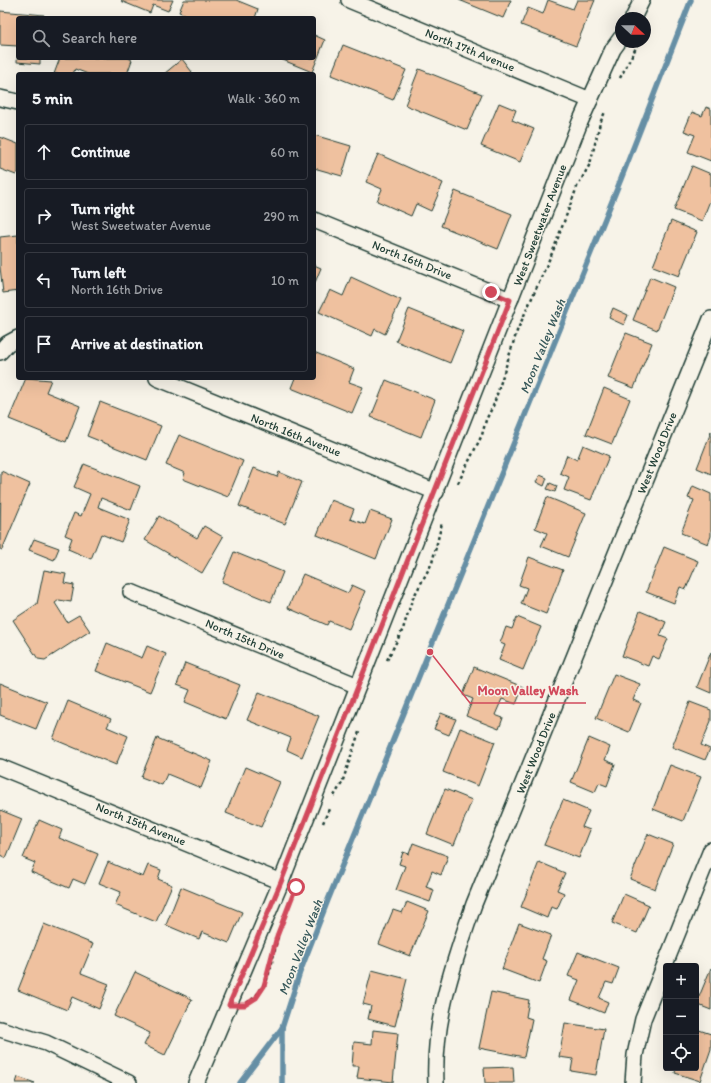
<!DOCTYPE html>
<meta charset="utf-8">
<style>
:root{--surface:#171b24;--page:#242831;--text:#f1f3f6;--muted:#9ea1a6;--line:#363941}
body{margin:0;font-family:Itim,sans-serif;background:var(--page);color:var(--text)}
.controls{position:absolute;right:12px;bottom:12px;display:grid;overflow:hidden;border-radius:4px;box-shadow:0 4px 16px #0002}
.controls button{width:36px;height:36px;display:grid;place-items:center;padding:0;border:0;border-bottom:1px solid var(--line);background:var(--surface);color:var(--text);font:20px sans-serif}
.compass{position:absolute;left:615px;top:12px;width:36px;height:36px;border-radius:50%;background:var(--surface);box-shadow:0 4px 16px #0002;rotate:112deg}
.stop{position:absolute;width:12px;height:12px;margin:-9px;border:3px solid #d1495b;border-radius:50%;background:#fff}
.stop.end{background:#d1495b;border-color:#fff;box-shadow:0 1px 4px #0008}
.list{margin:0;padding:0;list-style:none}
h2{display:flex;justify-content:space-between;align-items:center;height:52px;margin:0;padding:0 16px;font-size:17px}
h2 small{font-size:13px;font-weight:400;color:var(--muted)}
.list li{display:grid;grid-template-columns:26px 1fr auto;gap:12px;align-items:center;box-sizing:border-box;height:56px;margin:0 8px 8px;padding:0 8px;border:1px solid var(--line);border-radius:4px}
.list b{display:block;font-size:15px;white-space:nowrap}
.list p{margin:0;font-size:13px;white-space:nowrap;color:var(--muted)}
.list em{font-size:13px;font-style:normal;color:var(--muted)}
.icon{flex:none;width:22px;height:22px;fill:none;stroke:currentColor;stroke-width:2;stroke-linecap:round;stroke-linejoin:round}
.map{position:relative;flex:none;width:711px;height:1083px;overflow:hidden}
.search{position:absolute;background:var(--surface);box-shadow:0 4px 16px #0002;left:16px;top:16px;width:300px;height:44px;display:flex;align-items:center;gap:10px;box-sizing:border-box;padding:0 14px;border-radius:4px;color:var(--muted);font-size:15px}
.panel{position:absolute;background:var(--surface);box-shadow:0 4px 16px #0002;left:16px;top:72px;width:300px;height:308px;border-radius:4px}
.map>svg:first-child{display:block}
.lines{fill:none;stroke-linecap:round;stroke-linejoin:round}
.stream{stroke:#668fa5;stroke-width:5.5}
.building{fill:#efc19f;stroke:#1f3d34}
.street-casing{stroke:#1f3d34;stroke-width:18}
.path{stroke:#1f3d34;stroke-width:2.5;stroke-dasharray:3 3;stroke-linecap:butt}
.street{stroke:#f7f3e8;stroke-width:15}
.route{stroke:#d1495b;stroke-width:5}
.labels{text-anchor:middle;stroke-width:3;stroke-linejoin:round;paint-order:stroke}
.street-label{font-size:12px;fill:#1f3d34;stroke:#f7f3e8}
.water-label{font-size:13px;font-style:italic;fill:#37585a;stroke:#f7f3e8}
.leader{fill:none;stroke:#d1495b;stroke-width:1.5}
.callout-dot{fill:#d1495b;stroke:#f7f3e8;stroke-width:1.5}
.callout-label{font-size:13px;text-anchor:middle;font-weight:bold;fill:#d1495b;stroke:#f7f3e8;stroke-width:3;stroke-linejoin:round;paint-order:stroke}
</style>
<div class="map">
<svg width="711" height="1083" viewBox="0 0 711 1083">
<rect width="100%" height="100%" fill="#f7f3e8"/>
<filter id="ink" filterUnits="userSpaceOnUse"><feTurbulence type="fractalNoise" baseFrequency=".025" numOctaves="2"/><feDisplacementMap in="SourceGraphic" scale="8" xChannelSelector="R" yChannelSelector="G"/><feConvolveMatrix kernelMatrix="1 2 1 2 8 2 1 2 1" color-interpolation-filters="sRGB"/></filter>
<g filter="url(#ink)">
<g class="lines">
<g class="stream">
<polyline points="240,1083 282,1028"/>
<polyline points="282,1083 282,1028 300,972 328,900 621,179 691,0"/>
</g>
</g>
<g class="building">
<polygon points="122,0 173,0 168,11 153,5 150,13 121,1"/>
<polygon points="184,0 236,0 258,9 255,18 195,18 179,12"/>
<polygon points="459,0 511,0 503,18"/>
<polygon points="548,0 573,9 577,0 595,0 576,46 521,25 528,8 543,14"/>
<polygon points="0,11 44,15 44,18 18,18 18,46 0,45"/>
<polygon points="314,35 325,40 312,72 278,58 314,58"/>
<polygon points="343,45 406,70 393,100 331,75"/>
<polygon points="18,47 18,58 40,58 40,64 17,62"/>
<polygon points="60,58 128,58 132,60 127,74 88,74 75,69 73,74 54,74"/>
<polygon points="182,59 192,72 190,74 164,74"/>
<polygon points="419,69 482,94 467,130 405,105"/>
<polygon points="499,103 516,110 512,120 534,129 520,162 481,146"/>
<polygon points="706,107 711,109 711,161 688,152 695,135 684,131 692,112 702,116"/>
<polygon points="314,135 351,146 342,176 314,168"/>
<polygon points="0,137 18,144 18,172 16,175 0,169"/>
<polygon points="378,154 443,183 431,211 416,204 411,216 377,201 382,189 366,182"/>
<polygon points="692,166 711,174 711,198 702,221 674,210"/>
<polygon points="455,191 512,214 498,249 441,226"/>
<polygon points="671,221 697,232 679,276 653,266"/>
<polygon points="18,235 18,291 3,293 0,267 0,237"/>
<polygon points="314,265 321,268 314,285"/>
<polygon points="351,277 401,300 385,334 375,329 372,336 319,312 330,290 343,296"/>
<polygon points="650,277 674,287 657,330 633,320"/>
<polygon points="613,308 628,315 624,325 609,318"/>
<polygon points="409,309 463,331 450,363 396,341"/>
<polygon points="626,333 652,343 634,388 608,378"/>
<polygon points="314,352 354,369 349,382 363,387 352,413 291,388 295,378 314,378"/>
<polygon points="26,378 51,380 46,392 80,406 66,442 9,419"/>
<polygon points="386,380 435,400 421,437 371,417"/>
<polygon points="604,388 630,399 612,444 586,434"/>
<polygon points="100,402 161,426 147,460 87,436"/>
<polygon points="711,432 711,474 697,468"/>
<polygon points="179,435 243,461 228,497 183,479 185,473 166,465"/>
<polygon points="583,445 609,456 591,500 564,490 569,477 560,473 567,455 577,460"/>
<polygon points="84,464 140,486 131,510 101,498 98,507 130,520 121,542 101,534 91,559 68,549 72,538 65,535 74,513 81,516 90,494 74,487"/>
<polygon points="254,468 277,477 279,472 302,482 285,524 239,506"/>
<polygon points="1,471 30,484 2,550 0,549"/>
<polygon points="540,475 547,478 544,486 536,482"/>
<polygon points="550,483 557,486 555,492 547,489"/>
<polygon points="693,486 711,494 711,536 708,544 681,533 694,500 688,498"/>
<polygon points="547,497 586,513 568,557 541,546 547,533 535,528"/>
<polygon points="331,500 354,509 350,519 365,524 370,511 392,519 376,559 317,535"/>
<polygon points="159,516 197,538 204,526 223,537 202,573 145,540"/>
<polygon points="34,539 59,548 54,560 29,550"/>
<polygon points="664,547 698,561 686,589 680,587 674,603 646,592"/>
<polygon points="234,552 283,572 271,602 222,582"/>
<polygon points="529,557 563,570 546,614 521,604 527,588 519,585"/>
<polygon points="44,570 66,574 64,583 74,585 71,602 59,600 55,603 67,622 79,615 90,631 45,660 38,659 13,620 37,604"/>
<polygon points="303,574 348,593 352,585 365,591 349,629 329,621 327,625 288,608"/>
<polygon points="640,611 666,622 660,636 668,639 659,659 652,656 648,666 622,656"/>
<polygon points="517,617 541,627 523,670 499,660 505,645 500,643 506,627 512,629"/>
<polygon points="107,643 142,658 147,646 166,654 150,692 96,671"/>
<polygon points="711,652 711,693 697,687"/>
<polygon points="185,663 240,685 226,719 185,702 190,690 177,685"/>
<polygon points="474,667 523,687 516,704 502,699 495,715 503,718 499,729 466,716 473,699 463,695"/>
<polygon points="614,674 640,684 633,700 641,703 629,732 596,718"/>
<polygon points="0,683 47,702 36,729 0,715"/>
<polygon points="259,692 319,716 302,757 287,750 291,738 247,720"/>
<polygon points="68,701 111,719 107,727 128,736 116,765 53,739"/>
<polygon points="690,702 711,710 711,721 701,745 710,749 705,760 672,747"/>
<polygon points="441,713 456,719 449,735 434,729"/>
<polygon points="460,728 495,742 478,786 443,772"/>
<polygon points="157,738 212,761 201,788 167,774 162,785 141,777"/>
<polygon points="589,738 610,747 605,760 615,764 607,786 599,783 595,792 571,782"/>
<polygon points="670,765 701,777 683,821 653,809"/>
<polygon points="245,767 280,782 261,827 226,813"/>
<polygon points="445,789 472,800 454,845 427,834"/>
<polygon points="563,800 589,811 582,827 590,830 579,858 544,845"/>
<polygon points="0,810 22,819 6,858 0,855"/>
<polygon points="39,820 62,830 59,838 98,854 85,884 73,879 69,888 31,872 35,863 23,858"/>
<polygon points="648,834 673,844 655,889 630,879"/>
<polygon points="413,843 448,856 441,875 432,871 426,887 434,890 430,902 396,890 405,866 399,864 403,852 409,854"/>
<polygon points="108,862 143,877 148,865 161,870 158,879 172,885 156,922 115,905 121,892 99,883"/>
<polygon points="539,862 565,873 557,890 564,893 557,909 551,907 547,918 521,907"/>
<polygon points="181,887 242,912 229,943 202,932 199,939 166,925"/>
<polygon points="624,894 649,905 637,933 612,923"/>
<polygon points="407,902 429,911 410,956 379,944 393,910 402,913"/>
<polygon points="519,923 551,935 542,959 547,961 539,983 502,969"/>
<polygon points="44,924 93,944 81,973 109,984 99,1009 72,997 67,1010 18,990"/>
<polygon points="578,952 619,968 613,984 606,982 599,998 608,1002 604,1013 571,1000 579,980 568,976"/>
<polygon points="711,968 711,1010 696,1004"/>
<polygon points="372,970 407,979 395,1026 368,1019 371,1006 363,1004"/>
<polygon points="135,972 192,999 165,1055 144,1045 150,1033 114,1016"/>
<polygon points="491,992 529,1000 526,1017 532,1019 524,1057 479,1048"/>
<polygon points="565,1023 604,1029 596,1075 571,1071 573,1059 559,1057"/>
<polygon points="696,1029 711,1034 711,1049 700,1081 675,1073 676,1068 696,1068"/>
<polygon points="373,1030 398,1033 393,1082 357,1078 359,1066 352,1066 354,1042 372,1044"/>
<polygon points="513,1067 514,1083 485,1083 484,1068"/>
<polygon points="18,1077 35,1083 16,1083"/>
</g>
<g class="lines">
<g class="street-casing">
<g id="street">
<polyline points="349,0 590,100"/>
<polyline points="633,18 642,0"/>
<polyline points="0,98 18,102"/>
<polyline points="314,220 510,300"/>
<polyline points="0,352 7,344 18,338"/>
<polyline points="157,378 436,492"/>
<polyline points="131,592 358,686"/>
<polyline points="0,767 281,882"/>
<polyline points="0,1029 46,1043 129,1083"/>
<polyline points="196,1083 281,882 580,122 613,49 621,38"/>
<path d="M436 1083C433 1020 454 962 474 904L711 319"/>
<polyline points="633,1083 635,1055 643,1019 711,850"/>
</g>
</g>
<g class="path">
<polyline points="620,78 639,42"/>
<polyline points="458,483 482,435 486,420 494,404 517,331 553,251 577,187 590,164 600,123 605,112"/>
<polyline points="387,660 403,629 412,600 432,563 442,523"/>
<polyline points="334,796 342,783 359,732"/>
<polyline points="323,823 329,809"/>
<path d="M247 1003C270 990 272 959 278 935"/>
</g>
<use href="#street" class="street"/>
</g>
</g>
<g class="lines" filter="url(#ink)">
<polyline class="route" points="296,887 277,936 264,986 256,998 245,1005 229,1005 281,882 510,300 491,292"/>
</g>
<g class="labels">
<g class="street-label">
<text transform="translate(470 50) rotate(22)" y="4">North 17th Avenue</text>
<text transform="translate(540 225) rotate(-69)" y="4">West Sweetwater Avenue</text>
<text transform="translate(412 260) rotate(22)" y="4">North 16th Drive</text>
<text transform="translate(296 435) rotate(22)" y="4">North 16th Avenue</text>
<text transform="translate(657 453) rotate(-68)" y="4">West Wood Drive</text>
<text transform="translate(245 639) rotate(23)" y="4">North 15th Drive</text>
<text transform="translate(536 753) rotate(-68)" y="4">West Wood Drive</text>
<text transform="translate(141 824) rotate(22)" y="4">North 15th Avenue</text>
</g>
<g class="water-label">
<text transform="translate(542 346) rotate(-68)" y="5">Moon Valley Wash</text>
<text transform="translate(300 947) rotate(-69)" y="5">Moon Valley Wash</text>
</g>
</g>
<path class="leader" d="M430 652L470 703H586"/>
<circle class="callout-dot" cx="430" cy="652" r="4"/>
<g class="callout-label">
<text x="528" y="695">Moon Valley Wash</text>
</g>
</svg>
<div class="controls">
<button>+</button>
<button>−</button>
<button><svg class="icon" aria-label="locate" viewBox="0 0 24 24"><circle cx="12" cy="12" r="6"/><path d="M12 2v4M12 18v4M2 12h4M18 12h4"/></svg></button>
</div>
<svg class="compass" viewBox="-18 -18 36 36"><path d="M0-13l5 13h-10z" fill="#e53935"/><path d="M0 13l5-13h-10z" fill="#9ea1a6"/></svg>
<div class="stop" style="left:296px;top:887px"></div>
<div class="stop end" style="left:491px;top:292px"></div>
<div class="search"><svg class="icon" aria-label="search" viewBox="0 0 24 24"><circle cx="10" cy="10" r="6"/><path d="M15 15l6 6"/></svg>Search here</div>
<section class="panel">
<h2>5 min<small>Walk · 360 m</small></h2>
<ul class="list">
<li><svg class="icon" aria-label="ahead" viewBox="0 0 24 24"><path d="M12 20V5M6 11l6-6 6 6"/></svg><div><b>Continue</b></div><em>60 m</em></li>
<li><svg class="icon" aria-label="right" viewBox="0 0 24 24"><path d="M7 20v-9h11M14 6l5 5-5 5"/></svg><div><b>Turn right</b><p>West Sweetwater Avenue</p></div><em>290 m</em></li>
<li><svg class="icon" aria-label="left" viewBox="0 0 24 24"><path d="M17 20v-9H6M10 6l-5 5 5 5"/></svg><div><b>Turn left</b><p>North 16th Drive</p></div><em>10 m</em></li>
<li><svg class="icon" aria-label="arrive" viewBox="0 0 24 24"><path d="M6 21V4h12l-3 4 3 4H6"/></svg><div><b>Arrive at destination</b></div></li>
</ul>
</section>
</div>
